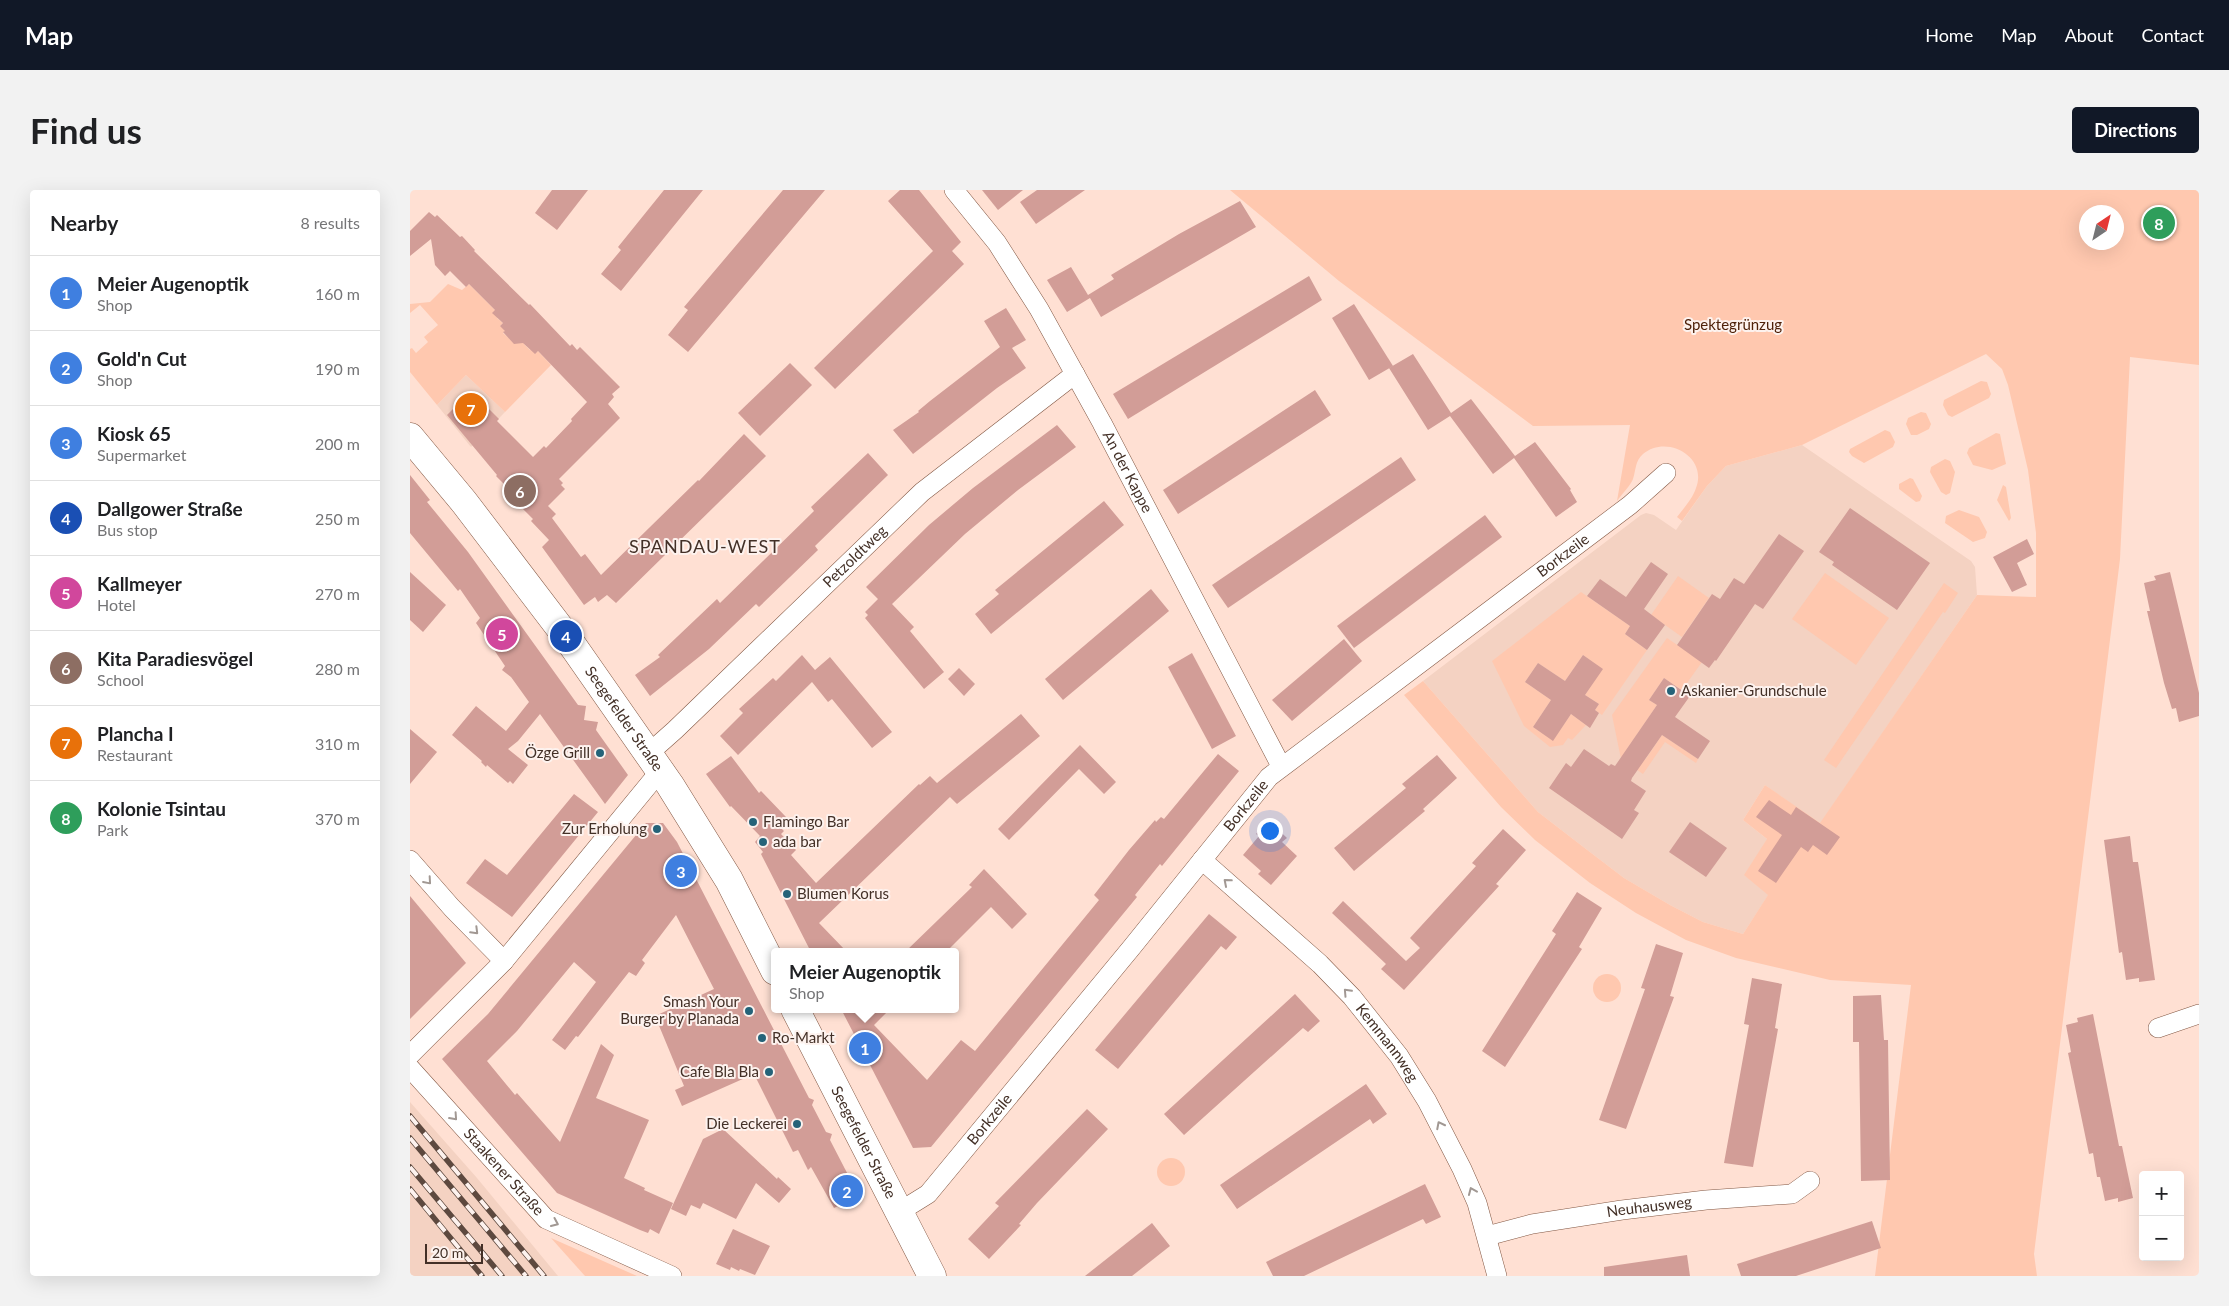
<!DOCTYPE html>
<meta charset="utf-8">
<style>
:root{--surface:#fff;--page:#f2f2f2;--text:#202124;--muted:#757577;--line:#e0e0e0;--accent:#111827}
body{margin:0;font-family:Lato,sans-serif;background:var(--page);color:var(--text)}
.controls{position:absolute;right:15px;bottom:15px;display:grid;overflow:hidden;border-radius:5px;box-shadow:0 5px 20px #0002}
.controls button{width:45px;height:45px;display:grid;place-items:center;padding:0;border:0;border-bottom:1px solid var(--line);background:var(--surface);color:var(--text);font:25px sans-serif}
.compass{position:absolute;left:1669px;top:15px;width:45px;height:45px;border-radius:50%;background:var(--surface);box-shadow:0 5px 20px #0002;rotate:35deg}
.scale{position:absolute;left:15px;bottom:12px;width:58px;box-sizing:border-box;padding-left:5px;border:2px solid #433027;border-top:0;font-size:14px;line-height:18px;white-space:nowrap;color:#433027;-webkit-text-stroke:4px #fdf2ee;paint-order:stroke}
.you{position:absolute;left:859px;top:640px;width:18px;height:18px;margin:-12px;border:4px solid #fff;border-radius:50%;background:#1a73e8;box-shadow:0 0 0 8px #1a73e833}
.badge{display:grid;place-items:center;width:32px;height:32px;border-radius:50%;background:var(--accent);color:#fff;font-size:16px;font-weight:700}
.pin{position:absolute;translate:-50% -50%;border:2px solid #fff;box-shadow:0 1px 5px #0006}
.popup{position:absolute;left:361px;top:758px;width:188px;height:65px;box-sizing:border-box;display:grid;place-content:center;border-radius:5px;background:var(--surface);filter:drop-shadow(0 1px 4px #0005);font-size:16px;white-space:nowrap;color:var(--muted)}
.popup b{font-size:19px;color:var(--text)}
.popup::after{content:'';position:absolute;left:50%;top:100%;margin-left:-10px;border:10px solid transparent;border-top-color:var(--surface)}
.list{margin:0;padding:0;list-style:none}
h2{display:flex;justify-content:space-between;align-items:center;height:65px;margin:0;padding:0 20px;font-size:21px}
h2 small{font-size:16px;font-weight:400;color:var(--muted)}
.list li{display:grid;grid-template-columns:32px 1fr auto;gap:15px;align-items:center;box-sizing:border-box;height:75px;padding:0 20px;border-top:1px solid var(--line)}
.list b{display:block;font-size:19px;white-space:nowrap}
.list p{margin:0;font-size:16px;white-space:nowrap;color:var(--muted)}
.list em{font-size:16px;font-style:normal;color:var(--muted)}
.map{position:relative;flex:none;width:1789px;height:1086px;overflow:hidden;border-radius:5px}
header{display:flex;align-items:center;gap:30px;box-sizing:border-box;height:70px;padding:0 25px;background:var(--accent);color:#fff}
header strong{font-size:24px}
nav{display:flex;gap:28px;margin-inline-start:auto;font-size:18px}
.intro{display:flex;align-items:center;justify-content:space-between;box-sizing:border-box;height:120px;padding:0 30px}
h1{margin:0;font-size:35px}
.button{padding:12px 22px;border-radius:5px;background:var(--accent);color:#fff;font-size:18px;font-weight:700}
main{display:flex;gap:30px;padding:0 30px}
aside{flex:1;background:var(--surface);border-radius:5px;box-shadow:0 5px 20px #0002}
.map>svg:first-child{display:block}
.built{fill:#f4d2c2}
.green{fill:#ffc8af;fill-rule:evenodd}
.building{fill:#d29d97}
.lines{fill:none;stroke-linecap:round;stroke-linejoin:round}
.street-casing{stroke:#825743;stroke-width:20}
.secondary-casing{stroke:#825743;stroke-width:29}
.street{stroke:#fff;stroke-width:19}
.secondary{stroke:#fff;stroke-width:28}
.rail-casing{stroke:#5d493f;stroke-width:5.5}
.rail{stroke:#fdf2ee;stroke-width:4;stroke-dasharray:11;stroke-linecap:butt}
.oneway{stroke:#a19893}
.poi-dot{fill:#256379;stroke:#fdf2ee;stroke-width:2}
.labels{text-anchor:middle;stroke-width:4;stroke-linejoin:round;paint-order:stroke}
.park-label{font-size:15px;fill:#4f2109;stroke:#fdf2ee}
.street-label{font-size:15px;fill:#433027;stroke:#fdf2ee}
.poi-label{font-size:15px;fill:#433027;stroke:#fdf2ee;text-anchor:start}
.quarter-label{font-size:18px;letter-spacing:1px;fill:#433027;stroke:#fdf2ee}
</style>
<header>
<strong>Map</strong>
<nav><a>Home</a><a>Map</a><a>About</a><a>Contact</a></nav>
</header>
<div class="intro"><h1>Find us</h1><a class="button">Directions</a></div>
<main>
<aside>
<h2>Nearby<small>8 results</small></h2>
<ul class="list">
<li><span class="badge" style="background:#3f7fe0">1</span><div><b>Meier Augenoptik</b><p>Shop</p></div><em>160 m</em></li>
<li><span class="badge" style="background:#3f7fe0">2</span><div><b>Gold'n Cut</b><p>Shop</p></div><em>190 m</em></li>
<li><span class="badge" style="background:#3f7fe0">3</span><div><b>Kiosk 65</b><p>Supermarket</p></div><em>200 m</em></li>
<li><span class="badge" style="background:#1a4fb4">4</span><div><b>Dallgower Straße</b><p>Bus stop</p></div><em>250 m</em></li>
<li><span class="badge" style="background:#d1479c">5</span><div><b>Kallmeyer</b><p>Hotel</p></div><em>270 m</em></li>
<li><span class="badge" style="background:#8d6e63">6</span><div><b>Kita Paradiesvögel</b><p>School</p></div><em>280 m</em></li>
<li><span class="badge" style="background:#e8710a">7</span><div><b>Plancha I</b><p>Restaurant</p></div><em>310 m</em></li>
<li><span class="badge" style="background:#2e9e5b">8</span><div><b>Kolonie Tsintau</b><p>Park</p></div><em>370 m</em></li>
</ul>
</aside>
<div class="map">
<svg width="1789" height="1086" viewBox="0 0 1789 1086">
<rect width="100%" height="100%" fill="#ffe0d3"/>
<g class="built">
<polygon points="56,185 95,222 61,257 27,215"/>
<polygon points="1392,255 1561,371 1565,377 1567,405 1410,634 1355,595 1333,630 1357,649 1359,704 1333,744 1293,732 1260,715 1214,688 1176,659 1128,622 1013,491 1231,325 1236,323 1244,325 1266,340 1297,296 1316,276"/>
<polygon points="0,912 67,988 148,1086 0,1086"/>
</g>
<g class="green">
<path d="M820 0H1789V175L1720 167 1710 369 1624 1064 1627 1086H1465L1501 795 1420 790 1326 768 1276 750 1226 723 1180 693 1125 650 1091 617 994 505 1013 491 1128 622 1176 659 1214 688 1260 715 1293 732 1333 744 1358 705 1334 685 1357 649 1333 630 1355 595 1410 633 1567 405 1626 407V343L1618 280 1598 195 1592 179 1576 164 1392 255 1316 276 1297 296 1272 331 1267 327C1273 319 1283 308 1286 298 1298 267 1257 244 1233 264 1225 271 1226 280 1223 289 1220 296 1212 304 1207 311L1220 235 1123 236 929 91ZM1676 22H1706V52H1676Z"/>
<polygon points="38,94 52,100 59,94 90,125 87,128 93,133 90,136 98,138 93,143 104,153 114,147 114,154 120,160 123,157 127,161 124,164 128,161 141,175 95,222 56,185 27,215 0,182 0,159 2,158 6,163 18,152 14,147 28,135 10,115 0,123 0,114 20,112"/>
<polygon points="1571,191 1577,192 1581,204 1579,208 1542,227 1538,225 1533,215 1534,210"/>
<polygon points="1511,222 1516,223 1521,234 1519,239 1507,245 1501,245 1496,234 1498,228"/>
<polygon points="1475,240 1480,242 1485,252 1483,257 1454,273 1442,266 1439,262 1440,259"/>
<polygon points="1586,243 1590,244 1596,274 1582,280 1563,275 1557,263 1559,258"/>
<polygon points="1535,269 1540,271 1545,282 1540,303 1536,305 1531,302 1520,282 1521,277"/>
<polygon points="1500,288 1503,289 1512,306 1510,311 1506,312 1489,299 1489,294"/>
<polygon points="1593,295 1596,297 1601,328 1599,331 1587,310"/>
<polygon points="1549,320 1569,327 1577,342 1575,348 1563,352 1535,333 1536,326"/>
<polygon points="1415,383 1479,428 1446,475 1382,429"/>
<polygon points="1268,386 1299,408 1272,447 1241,425"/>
<polygon points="1534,393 1548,403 1535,423 1533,422 1426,578 1414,570"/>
<polygon points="1171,402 1220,436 1215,444 1237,460 1192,525 1185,520 1189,514 1175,505 1192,479 1173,465 1155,491 1128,473 1115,492 1141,510 1123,537 1143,550 1161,524 1176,535 1162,550 1158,548 1153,555 1140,557 1114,536 1082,471"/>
<polygon points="1257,448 1292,472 1272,500 1254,488 1239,510 1247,515 1217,559 1235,570 1252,545 1288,569 1286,573 1255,552 1233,584 1211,569 1202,525"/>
<circle cx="1197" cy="798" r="14"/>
<circle cx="761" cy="982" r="14"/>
<polygon points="141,1048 227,1086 175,1086"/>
</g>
<g class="building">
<polygon points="142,0 178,0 147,40 125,23"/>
<polygon points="254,0 293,0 211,101 191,84 211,60 208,57"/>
<polygon points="373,0 415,0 278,162 258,145 278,120 274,117"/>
<polygon points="490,0 509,0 551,52 542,61 554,74 425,199 404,178 523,61 478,11"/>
<polygon points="572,0 613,0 588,20"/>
<polygon points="627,0 675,0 626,34 610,12"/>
<polygon points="830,11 846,37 691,127 680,108 657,122 637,90 661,77 678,105 704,89 701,85 769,44"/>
<polygon points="19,22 25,27 27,25 50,47 52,46 65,60 64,61 119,115 120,114 160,156 162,154 167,160 170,157 210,197 202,204 204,207 198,214 210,228 149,289 153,293 151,295 155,299 138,316 146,324 142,328 171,367 175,364 191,385 288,290 289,291 334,244 356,266 206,413 197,405 188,412 185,407 174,415 132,357 139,350 121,331 123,329 106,312 107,311 96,299 97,297 86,286 87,285 37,225 54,208 58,212 65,205 89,229 87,231 123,267 134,256 136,258 162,231 161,229 177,212 128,161 125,164 113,153 104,154 93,142 95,141 90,136 93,133 82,123 85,120 59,94 56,97 40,81 35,86 25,75 21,49 0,66 0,41"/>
<polygon points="899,86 912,110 718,229 703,204"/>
<polygon points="944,114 983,176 959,190 922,128"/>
<polygon points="596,118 616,150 602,158 616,178 587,198 503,264 483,240 509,222 508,221 520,211 590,157 574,131"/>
<polygon points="1003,164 1041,223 1061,209 1105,266 1125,252 1161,299 1160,300 1167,312 1146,327 1104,268 1083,284 1040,226 1018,240 979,178"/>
<polygon points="380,173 402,195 350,246 328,223"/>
<polygon points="905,200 921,225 768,324 753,300"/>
<polygon points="647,235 666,257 608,300 555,344 482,414 504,437 500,441 534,482 514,499 455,428 458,425 455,422 468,409 456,397 519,335 563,298"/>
<polygon points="458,263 478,285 405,356 408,360 349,417 346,414 299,459 240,506 225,485 250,467 248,465 307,409 310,413 404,321 401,317"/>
<polygon points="991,267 1006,290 818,418 802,395"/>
<polygon points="0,285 20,310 17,312 58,362 168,515 176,516 174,530 188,532 186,540 218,585 195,614 130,524 108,551 98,559 118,575 103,594 100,591 98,593 77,575 76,577 71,572 72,571 42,545 66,516 96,541 119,512 101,487 92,480 95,476 66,433 70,428 50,399 48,401 0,343"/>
<polygon points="694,311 714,335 581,444 565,424 589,404 585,400"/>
<polygon points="1440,318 1520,373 1487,420 1422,375 1424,372 1409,362"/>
<polygon points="1075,325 1092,347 944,458 927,436"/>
<polygon points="1369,344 1394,361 1353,419 1345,414 1306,471 1305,470 1299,478 1267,455 1302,404 1310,409 1324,388 1334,394"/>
<polygon points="1617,349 1624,364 1607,373 1617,395 1602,402 1583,367"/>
<polygon points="1241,372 1258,384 1234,419 1255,435 1237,460 1215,444 1220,436 1177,406 1190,389 1216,407"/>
<polygon points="0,382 36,415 13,442 0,430"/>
<polygon points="1760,382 1789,503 1789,526 1769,532 1766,518 1762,519 1754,493 1737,421 1740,421 1734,393 1746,390 1744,386"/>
<polygon points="741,399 759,421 653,510 635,489"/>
<polygon points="934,449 952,471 882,531 862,510"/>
<polygon points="782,463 826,546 802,559 758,477"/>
<polygon points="392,465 405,480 420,467 482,542 462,558 422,509 418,512 402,492 328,565 310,546 333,523 329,519 363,488 366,491"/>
<polygon points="1173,465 1193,479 1175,505 1189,514 1185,520 1189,523 1180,538 1161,524 1143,551 1123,537 1141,510 1115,492 1128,473 1155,491"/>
<polygon points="549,478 565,494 554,506 538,489"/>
<polygon points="1254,488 1280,506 1265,527 1300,551 1288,569 1252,545 1222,588 1221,591 1236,601 1224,620 1229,623 1212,649 1139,598 1156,573 1161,577 1174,559 1199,576 1201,574 1205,576 1247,515 1239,510"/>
<polygon points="611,524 630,546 547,614 540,607 409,733 437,762 401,762 351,664 353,662 345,652 350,646 321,616 320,617 296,584 321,566 349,603 351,601 376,627 368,635 374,641 371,644 386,660 381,665 406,693 509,594 510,595 520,586 527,593"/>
<polygon points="0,539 27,562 0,594"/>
<polygon points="670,555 706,592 694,604 669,579 599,650 588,639"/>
<polygon points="808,564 829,581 752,676 750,674 725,705 727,707 521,957 503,958 431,819 480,819 464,835 517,890 551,850 565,861 689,710 684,705 719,660 745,630 746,632 751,627 754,629"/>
<polygon points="1027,565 1047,588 1013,619 1015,621 944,681 924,658 996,598 992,594"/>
<polygon points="164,604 188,622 102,727 56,693 75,669 97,685"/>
<polygon points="1359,610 1381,625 1386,617 1430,647 1417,665 1403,655 1398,662 1391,657 1366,693 1348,681 1372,645 1346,627"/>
<polygon points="858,630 877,648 872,652 887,666 861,695 848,684 851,681 833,665 849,646 846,644"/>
<polygon points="1280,632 1317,658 1296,687 1259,662"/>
<polygon points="236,633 253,633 267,652 399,908 404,910 402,915 416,942 422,944 420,950 449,1006 424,1018 401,977 398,980 388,960 383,962 344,884 272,916 265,900 274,896 245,826 304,799 266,725 232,770 235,773 226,786 219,782 168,847 166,846 155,860 142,850 186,792 164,772 107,841 77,871 105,905 107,903 150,952 191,854 204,865 186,908 239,930 214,988 235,998 234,1000 263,1013 249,1044 240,1039 238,1043 230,1040 147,1003 32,869 78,824"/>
<polygon points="1093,639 1116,660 1086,694 1089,696 994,800 971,779 976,774 922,723 933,711 996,771 1010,758 1000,748 1066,676 1062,673"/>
<polygon points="1720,646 1723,672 1728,672 1745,790 1729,792 1729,788 1716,790 1712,762 1709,763 1694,650"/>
<polygon points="574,679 617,724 602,739 581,717 536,762 495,762 562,697 559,695"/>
<polygon points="1167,702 1192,718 1169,757 1172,759 1095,877 1072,861 1146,744 1142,741"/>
<polygon points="0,706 56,773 0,829"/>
<polygon points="799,724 827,747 816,760 811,756 708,879 685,860"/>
<polygon points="1246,754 1273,763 1260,806 1264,807 1216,939 1189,930 1235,799 1231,798"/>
<polygon points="1342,788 1372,794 1365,838 1368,839 1343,977 1314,973 1339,835 1334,834"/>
<polygon points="885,804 910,831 898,842 893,838 774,945 754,924"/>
<polygon points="1471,805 1474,850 1478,850 1480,990 1451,991 1449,852 1443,852 1443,806"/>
<polygon points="1683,824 1709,956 1712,956 1723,1008 1708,1012 1708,1008 1695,1011 1690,987 1687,987 1683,963 1679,964 1658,863 1661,862 1656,835 1668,832 1667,828"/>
<polygon points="956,894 977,924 963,934 960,929 827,1019 810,995"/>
<polygon points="677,919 698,939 627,1013 609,1034 611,1035 579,1069 558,1049 589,1016 585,1013"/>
<polygon points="313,939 367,989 368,987 381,999 369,1013 346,993 326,1029 293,1013 290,1019 281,1015 276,1026 261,1019 293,949"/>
<polygon points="1015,994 1031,1027 1016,1034 1013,1029 894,1086 863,1086 856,1072"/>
<polygon points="1462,1031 1471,1058 1386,1086 1331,1086 1327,1074"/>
<polygon points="742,1033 760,1056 722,1086 675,1086"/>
<polygon points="323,1039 360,1056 345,1085 330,1079 329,1081 321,1077 320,1080 306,1074"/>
<polygon points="1277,1065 1280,1086 1194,1086 1194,1077"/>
</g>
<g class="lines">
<g class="street-casing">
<g id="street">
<path id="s1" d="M544 0 587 53 629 119 692 233 871 576"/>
<path id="s2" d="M238 564 265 540 512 302 665 184"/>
<polyline points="0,670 42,718 94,771"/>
<path id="s3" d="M792 670 910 774 942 807 989 866 1017 911 1052 979 1067 1013 1087 1086"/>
<polyline points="1748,838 1789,824"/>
<polyline points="0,865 94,771 250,581"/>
<path id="s4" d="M0 878 136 1029 262 1086"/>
<path id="s5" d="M489 1022 518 1004 722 757 859 587 1220 315 1256 283"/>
<path id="s6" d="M1077 1046 1122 1034 1212 1020 1296 1010 1382 1004 1400 991"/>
</g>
</g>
<g class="secondary-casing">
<g id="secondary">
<path id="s7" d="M0 247 54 312 156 446 260 595 319 690 365 781"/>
<path id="s8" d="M385 819 522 1086"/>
</g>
</g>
<use href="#street" class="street"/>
<use href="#secondary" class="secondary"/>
<g class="rail-casing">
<g id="rail">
<polyline points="0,926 134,1086"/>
<polyline points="0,948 116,1086"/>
<polyline points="0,977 92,1086"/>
<polyline points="0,999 72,1086"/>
</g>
</g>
<use href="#rail" class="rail"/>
</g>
<defs><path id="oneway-chevron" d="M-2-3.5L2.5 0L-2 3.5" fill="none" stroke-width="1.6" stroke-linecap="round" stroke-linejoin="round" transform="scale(1.25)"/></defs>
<g class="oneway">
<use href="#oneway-chevron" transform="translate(18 691) rotate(49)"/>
<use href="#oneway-chevron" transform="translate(817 692) rotate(-139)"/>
<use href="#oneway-chevron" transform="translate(65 741) rotate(45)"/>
<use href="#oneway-chevron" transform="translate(937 802) rotate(-133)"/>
<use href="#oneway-chevron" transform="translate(44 927) rotate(48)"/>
<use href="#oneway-chevron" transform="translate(1030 935) rotate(-117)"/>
<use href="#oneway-chevron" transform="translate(1062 1001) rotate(-113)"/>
<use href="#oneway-chevron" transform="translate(145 1033) rotate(24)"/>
</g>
<g class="poi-dot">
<circle cx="1261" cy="501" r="5"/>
<circle cx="190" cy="563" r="5"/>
<circle cx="343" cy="632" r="5"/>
<circle cx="247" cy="639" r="5"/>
<circle cx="353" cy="652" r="5"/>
<circle cx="377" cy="704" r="5"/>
<circle cx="339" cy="821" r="5"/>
<circle cx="352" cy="848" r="5"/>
<circle cx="359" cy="882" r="5"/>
<circle cx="387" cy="934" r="5"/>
</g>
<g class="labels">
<g class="park-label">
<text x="1323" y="140">Spektegrünzug</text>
</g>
<g class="street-label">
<text dy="5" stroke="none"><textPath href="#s1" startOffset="332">An der Kappe</textPath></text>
<text dy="5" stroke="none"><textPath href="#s5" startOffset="941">Borkzeile</textPath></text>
<text dy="5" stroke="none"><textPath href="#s2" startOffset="286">Petzoldtweg</textPath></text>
<text dy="5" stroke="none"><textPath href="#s7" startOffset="354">Seegefelder Straße</textPath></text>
<text dy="5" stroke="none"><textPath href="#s5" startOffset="536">Borkzeile</textPath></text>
<text dy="5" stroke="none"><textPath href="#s3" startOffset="261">Kemmannweg</textPath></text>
<text dy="5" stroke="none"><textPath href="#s5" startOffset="131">Borkzeile</textPath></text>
<text dy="5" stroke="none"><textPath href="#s8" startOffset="150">Seegefelder Straße</textPath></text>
<text dy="5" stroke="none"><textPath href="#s4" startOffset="140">Staakener Straße</textPath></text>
<text dy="5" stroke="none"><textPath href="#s6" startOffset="165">Neuhausweg</textPath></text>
</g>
<g class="poi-label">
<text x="1271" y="506">Askanier-Grundschule</text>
<text x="180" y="568" text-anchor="end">Özge Grill</text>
<text x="353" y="637">Flamingo Bar</text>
<text x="237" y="644" text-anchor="end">Zur Erholung</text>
<text x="363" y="657">ada bar</text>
<text x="387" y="709">Blumen Korus</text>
<text x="329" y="817" text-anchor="end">Smash Your<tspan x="329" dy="17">Burger by Planada</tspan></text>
<text x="362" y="853">Ro-Markt</text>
<text x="349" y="887" text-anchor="end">Cafe Bla Bla</text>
<text x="377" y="939" text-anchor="end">Die Leckerei</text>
</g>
<g class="quarter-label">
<text x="295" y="363">SPANDAU-WEST</text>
</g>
</g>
</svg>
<div class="controls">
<button>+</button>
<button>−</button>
</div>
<svg class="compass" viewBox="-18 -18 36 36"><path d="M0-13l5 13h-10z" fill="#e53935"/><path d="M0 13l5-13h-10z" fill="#757577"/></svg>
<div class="scale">20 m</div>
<div class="you"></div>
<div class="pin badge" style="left:455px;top:858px;background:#3f7fe0">1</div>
<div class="popup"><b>Meier Augenoptik</b>Shop</div>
<div class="pin badge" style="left:437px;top:1001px;background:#3f7fe0">2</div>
<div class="pin badge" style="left:271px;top:681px;background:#3f7fe0">3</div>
<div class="pin badge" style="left:156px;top:446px;background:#1a4fb4">4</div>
<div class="pin badge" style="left:92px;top:444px;background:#d1479c">5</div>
<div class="pin badge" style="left:110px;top:301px;background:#8d6e63">6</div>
<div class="pin badge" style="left:61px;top:219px;background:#e8710a">7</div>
<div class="pin badge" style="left:1749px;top:33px;background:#2e9e5b">8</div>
</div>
</main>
